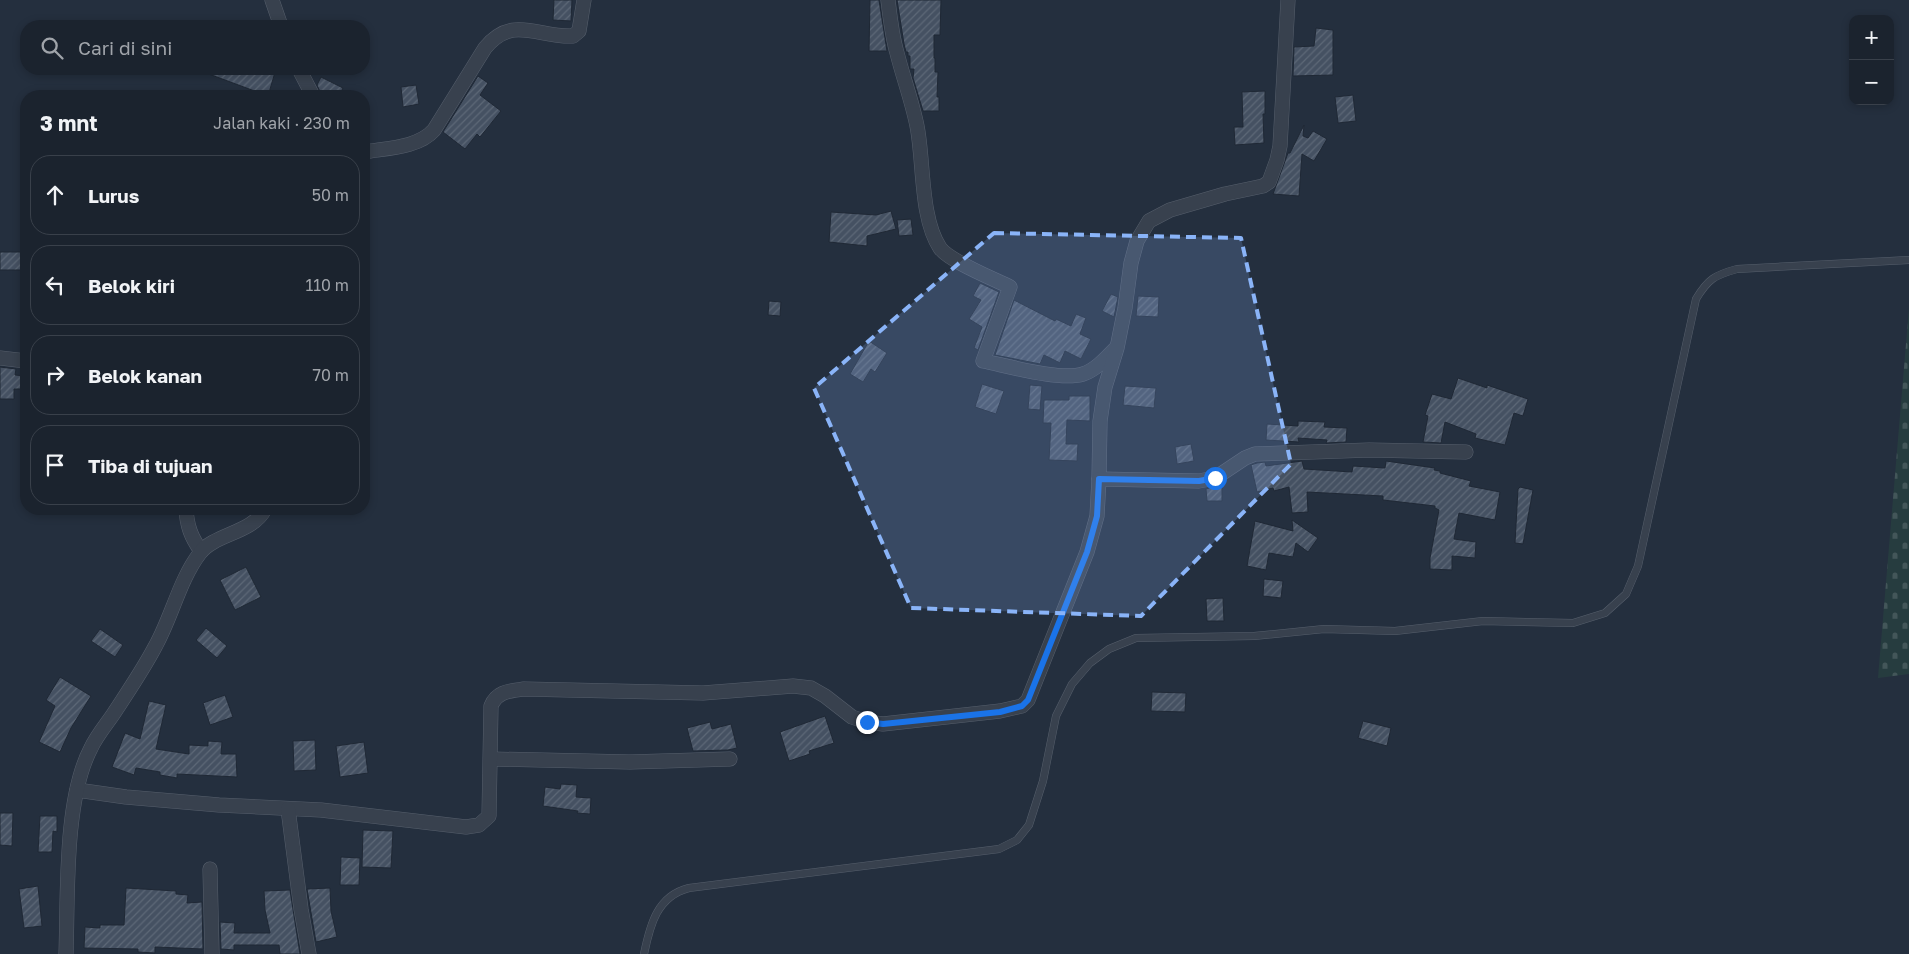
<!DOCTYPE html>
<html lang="id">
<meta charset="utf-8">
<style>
:root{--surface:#1b232e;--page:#282f3a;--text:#f1f3f6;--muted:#a0a4aa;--line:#39404a}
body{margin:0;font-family:"Golos Text",sans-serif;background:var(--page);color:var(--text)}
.controls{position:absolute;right:15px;top:15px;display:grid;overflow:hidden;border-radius:10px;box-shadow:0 2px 8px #0003}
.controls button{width:45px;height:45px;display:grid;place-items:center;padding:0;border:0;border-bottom:1px solid var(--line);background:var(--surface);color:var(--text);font:25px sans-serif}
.stop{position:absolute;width:15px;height:15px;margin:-11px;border:4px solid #1a73e8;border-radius:50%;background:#fff}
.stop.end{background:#1a73e8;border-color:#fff;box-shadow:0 1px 5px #0008}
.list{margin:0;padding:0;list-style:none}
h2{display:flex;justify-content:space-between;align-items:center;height:65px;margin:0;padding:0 20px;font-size:21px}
h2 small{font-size:16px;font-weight:400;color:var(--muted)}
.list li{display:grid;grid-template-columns:32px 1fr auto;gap:15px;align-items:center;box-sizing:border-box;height:80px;margin:0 10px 10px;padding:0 10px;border:1px solid var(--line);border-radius:20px}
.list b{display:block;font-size:19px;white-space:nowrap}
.list em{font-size:16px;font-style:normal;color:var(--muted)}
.icon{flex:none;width:28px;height:28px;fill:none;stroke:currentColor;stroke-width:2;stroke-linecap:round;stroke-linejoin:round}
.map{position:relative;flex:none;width:1909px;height:954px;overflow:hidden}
.search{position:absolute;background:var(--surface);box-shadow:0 2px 8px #0003;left:20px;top:20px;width:350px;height:55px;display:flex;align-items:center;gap:12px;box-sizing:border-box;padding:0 18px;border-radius:20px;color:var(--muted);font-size:19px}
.panel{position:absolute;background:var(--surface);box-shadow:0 2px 8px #0003;left:20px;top:90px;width:350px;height:425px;border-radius:20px}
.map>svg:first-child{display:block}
.cemetery{fill:url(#cemetery-stones)}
.building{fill:url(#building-hatch);stroke:#1f2835}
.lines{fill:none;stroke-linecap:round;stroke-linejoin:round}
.service-casing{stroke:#565f6c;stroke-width:8}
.minor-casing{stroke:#565f6c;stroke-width:15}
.service{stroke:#38414e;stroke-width:7}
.minor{stroke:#38414e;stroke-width:14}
.route{stroke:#1a73e8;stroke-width:6}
.marked{fill:#8ab4f8;fill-opacity:0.2;stroke:#8ab4f8;stroke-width:4;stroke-dasharray:10 6;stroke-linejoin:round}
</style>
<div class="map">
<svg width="1909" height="954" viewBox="0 0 1909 954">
<defs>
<pattern id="cemetery-stones" width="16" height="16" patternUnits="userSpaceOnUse" patternTransform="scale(1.25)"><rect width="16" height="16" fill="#263c3f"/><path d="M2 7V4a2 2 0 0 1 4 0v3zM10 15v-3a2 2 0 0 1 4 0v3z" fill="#435659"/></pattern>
<pattern id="building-hatch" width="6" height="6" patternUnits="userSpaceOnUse" patternTransform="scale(1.25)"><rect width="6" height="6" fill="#455162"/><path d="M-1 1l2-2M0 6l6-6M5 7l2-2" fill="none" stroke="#5d6877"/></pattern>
</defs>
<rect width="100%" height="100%" fill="#242f3e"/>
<polygon class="cemetery" points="1909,308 1909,674 1878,678"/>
<g class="building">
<polygon points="554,0 572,0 571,21 553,20"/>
<polygon points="870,0 879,0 887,51 869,51"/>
<polygon points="897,0 941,0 940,35 934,35 934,58 935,58 935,72 938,72 937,97 939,97 939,111 923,111 913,78 914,69 910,69 910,56 908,56 908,52 906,52 904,44"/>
<polygon points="1316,28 1333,30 1333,75 1293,76 1294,47 1314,46"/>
<polygon points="198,69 276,69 268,96 198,70"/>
<polygon points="478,76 488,83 480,95 501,111 480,137 477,134 465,149 443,132"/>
<polygon points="321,77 343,88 339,96 325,96 321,94 317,85"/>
<polygon points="416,85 419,104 403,107 401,87"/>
<polygon points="1265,91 1265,114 1263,114 1264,143 1235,145 1234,127 1243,127 1242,92"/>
<polygon points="1353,95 1356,121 1338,123 1335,97"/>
<polygon points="1304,125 1303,136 1308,138 1313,131 1327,139 1314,161 1302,154 1299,196 1273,194 1288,153 1290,153"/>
<polygon points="891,211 896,229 867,236 867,246 829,242 831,212 876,215"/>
<polygon points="911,219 913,235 899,236 897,220"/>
<rect x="0" y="252" width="26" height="18"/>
<polygon points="980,283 999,292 978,350 974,348 982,327 969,319 981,300 973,296"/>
<polygon points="1111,294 1118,297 1114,317 1102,311"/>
<polygon points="1138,296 1159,297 1158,317 1136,316"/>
<polygon points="1014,300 1055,321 1056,319 1071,326 1076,314 1086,318 1080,334 1091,339 1081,359 1065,351 1060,363 1044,355 1040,364 995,355"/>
<polygon points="769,301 781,302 780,316 768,315"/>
<polygon points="869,341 887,353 875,372 871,369 863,382 850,374"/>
<polygon points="0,367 16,369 15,375 26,376 26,389 14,389 14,399 0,399"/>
<polygon points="1458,378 1487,388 1487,385 1528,399 1523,416 1514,413 1505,445 1475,438 1476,434 1445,422 1441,443 1423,442 1428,416 1425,415 1432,394 1451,399"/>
<polygon points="982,384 1004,391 996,414 975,407"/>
<polygon points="1030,385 1042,386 1040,410 1028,409"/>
<polygon points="1125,386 1156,388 1154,408 1123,405"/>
<polygon points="1069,396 1090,396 1090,421 1067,420 1066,444 1078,444 1077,461 1049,460 1051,423 1043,423 1044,400 1069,400"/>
<polygon points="1298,421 1325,422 1324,427 1347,428 1346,442 1326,443 1327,440 1298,438 1299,442 1266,440 1267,424 1298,426"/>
<polygon points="1191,444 1194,461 1177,464 1175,447"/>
<polygon points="1302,461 1304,469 1352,472 1353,466 1385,468 1386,461 1435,468 1434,470 1440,471 1440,473 1471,481 1469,486 1500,492 1495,520 1459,513 1454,539 1476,542 1475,558 1452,556 1452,570 1430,569 1430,558 1439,510 1435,508 1435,506 1383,500 1383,496 1307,492 1308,512 1292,513 1289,487 1274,491 1273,488 1257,492 1251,465 1257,463 1265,462 1266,466"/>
<polygon points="1222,484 1222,501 1207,501 1206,489"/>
<polygon points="1520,487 1533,490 1523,544 1515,543 1518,489"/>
<polygon points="1292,520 1318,538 1308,552 1296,543 1293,557 1269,553 1266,570 1247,566 1255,521 1293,531"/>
<polygon points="246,567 261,597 235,610 220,580"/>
<polygon points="1264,579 1283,581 1281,598 1263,596"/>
<polygon points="1223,598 1224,621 1207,621 1206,599"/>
<polygon points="206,628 227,646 217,658 196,640"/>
<polygon points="100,629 123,645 115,657 91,641"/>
<polygon points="60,677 91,696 71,728 60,752 39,742 55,706 46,700"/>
<polygon points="1152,692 1186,693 1185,712 1151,711"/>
<polygon points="225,695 233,717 210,725 203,703"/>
<polygon points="149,701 166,705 156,749 189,754 189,745 208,746 208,741 222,742 221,754 236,754 237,777 177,774 177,778 160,775 160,772 136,768 134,775 112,767 125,733 140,739"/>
<polygon points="825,716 834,743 809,751 810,754 789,761 780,732"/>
<polygon points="1363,721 1391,728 1387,746 1358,738"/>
<polygon points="710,722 712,729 731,724 737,748 728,750 693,751 687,728"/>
<polygon points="315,740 316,770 294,771 293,741"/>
<polygon points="364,742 368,773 340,777 336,746"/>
<polygon points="561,784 577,785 576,797 591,798 590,814 577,813 578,811 543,806 545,787 560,789"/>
<polygon points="0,813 13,813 12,846 0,845"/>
<polygon points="40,816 57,816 57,832 53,831 52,852 38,852"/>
<polygon points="363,830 393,831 391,868 362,867"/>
<polygon points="341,857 360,858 359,885 340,885"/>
<polygon points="38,886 42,926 24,928 19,889"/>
<polygon points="126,888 176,891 176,894 188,895 187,903 202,902 203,949 155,947 155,953 138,952 138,949 84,948 85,927 100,928 100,925 124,925"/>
<polygon points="330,888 331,911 337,937 316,942 307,889"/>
<polygon points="290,890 300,954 280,954 279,945 234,945 234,950 221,949 220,922 235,923 234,933 270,933 265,910 264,891"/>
</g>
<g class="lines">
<g class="service-casing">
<path id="service" d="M644 954C650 925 657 896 689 888L999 849 1017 840 1029 825 1043 781 1056 716 1072 684 1090 663 1109 649 1136 638 1254 636 1324 629 1395 631 1483 621 1573 623 1605 613 1626 594 1638 566 1696 299C1708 279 1715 275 1737 269L1909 260"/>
</g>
<g class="minor-casing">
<g id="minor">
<polyline points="272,0 281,26"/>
<path d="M888 0C890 17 892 36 897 53 903 77 912 101 917 126 924 161 920 218 940 248 949 261 994 279 1010 287L983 361C1008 366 1060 381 1083 374 1096 370 1107 357 1116 348"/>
<polyline points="299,69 313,96"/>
<path d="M364 152C387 148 418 148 434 130L485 48C513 14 538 38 573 36L579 31 584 0"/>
<polyline points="0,358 26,361"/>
<polyline points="1099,479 1100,421 1105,387 1117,348 1125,308 1131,263 1137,241 1149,221 1170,210 1225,194 1263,186 1269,182 1277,160 1280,146 1288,0"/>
<path d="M186 509C187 526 191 537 201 551"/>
<polyline points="491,759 630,762 730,759"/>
<path d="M77 790 126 797 219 805 321 810 466 827 479 825 489 816 491 706C497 691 510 691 524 689L703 693 793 686 811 688 825 696 852 717 867 722 883 724 1000 711 1022 706 1028 700 1087 552 1097 516 1099 479 1199 481 1215 478 1245 458 1255 454 1369 450 1466 452"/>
<polyline points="288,809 301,909 309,954"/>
<polyline points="210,869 212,954"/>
<path d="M66 954C68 895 64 799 91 748 96 737 105 726 112 716 127 693 143 670 156 645 172 616 180 579 200 553 214 534 253 533 265 509"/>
</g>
</g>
<use href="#service" class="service"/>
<use href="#minor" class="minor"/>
</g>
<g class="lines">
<polyline class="route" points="867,722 883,724 1000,712 1022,706 1028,700 1087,552 1097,516 1099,479 1199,481 1215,478"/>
</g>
<path class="marked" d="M994 233 1241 238 1291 464 1141 616 911 608 814 388Z"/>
</svg>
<div class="controls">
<button>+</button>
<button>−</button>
</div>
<div class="stop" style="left:1215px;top:478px"></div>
<div class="stop end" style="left:867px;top:722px"></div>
<div class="search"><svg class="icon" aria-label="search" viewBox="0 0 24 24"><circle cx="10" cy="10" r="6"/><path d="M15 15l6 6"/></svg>Cari di sini</div>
<section class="panel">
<h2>3 mnt<small>Jalan kaki · 230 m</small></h2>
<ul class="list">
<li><svg class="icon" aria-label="ahead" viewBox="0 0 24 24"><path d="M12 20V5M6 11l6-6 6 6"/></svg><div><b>Lurus</b></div><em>50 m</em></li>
<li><svg class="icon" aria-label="left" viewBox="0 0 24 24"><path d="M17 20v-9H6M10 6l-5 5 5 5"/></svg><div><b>Belok kiri</b></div><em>110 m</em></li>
<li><svg class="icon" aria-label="right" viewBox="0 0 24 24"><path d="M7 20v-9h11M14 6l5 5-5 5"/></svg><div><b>Belok kanan</b></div><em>70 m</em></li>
<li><svg class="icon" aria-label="arrive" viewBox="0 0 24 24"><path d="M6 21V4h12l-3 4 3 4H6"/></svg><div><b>Tiba di tujuan</b></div></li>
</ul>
</section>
</div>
